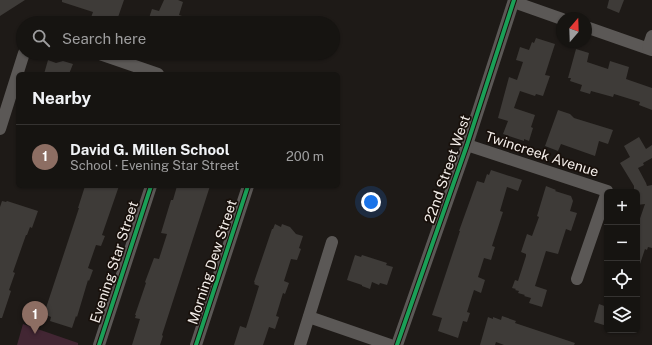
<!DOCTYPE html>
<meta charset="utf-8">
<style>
:root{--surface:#161411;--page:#1f1d1a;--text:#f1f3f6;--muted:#9e9e9f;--line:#353331;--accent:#d93025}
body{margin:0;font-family:"Public Sans",sans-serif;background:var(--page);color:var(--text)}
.controls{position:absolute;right:12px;bottom:12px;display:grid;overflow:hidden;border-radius:6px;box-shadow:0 1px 3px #0004}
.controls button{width:36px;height:36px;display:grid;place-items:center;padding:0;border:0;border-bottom:1px solid var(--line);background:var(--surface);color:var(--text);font:20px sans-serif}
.compass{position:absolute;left:556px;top:12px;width:36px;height:36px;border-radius:50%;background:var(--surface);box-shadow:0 1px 3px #0004;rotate:19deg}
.you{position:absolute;left:371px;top:202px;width:14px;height:14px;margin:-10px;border:3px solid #fff;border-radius:50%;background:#1a73e8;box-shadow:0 0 0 6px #1a73e833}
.badge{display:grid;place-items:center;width:26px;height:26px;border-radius:50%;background:var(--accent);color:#fff;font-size:13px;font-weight:700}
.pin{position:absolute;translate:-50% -33px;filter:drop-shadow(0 1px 2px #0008)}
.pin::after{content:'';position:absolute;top:21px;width:14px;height:12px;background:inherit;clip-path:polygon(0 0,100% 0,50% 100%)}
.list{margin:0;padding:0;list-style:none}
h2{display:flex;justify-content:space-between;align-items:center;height:52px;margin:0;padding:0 16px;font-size:17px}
h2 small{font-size:13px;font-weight:400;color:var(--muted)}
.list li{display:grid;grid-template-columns:26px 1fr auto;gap:12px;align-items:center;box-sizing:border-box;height:64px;padding:0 16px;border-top:1px solid var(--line)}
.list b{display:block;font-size:15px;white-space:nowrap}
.list p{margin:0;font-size:13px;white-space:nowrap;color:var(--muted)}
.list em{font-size:13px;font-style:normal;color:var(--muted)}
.icon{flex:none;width:22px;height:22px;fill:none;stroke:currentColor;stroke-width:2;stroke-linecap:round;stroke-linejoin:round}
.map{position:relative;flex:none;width:652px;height:345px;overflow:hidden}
.search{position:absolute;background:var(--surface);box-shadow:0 1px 3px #0004;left:16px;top:16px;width:324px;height:44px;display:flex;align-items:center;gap:10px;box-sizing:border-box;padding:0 14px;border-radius:22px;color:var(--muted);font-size:15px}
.panel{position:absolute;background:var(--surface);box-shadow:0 1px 3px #0004;left:16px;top:72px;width:324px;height:116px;border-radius:6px}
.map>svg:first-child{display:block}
.green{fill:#422633}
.building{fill:#3e3b38}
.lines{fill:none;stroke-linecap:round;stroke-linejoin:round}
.minor{stroke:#5b5856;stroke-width:12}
.cycleway-casing{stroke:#18100b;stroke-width:6}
.cycleway{stroke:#1a9f57;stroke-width:4}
.labels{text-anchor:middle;stroke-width:3.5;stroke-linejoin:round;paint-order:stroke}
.street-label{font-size:14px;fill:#f2ece8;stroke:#18100b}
</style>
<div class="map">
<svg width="652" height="345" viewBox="0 0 652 345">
<rect width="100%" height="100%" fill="#1e1a17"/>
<polygon class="green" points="23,324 78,343 78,345 17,345"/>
<g class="building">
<polygon points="0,0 25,0 0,16"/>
<polygon points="62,0 124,0 116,23 112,23 102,20 101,23 89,23 93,12 62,2"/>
<polygon points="164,0 178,0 183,2 179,15 198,21 197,23 150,23 149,18 152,9 159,11"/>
<polygon points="609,0 624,0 619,13 607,8"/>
<polygon points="536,38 555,44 545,75 550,76 543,96 536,94 535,96 520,91 514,108 535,115 531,127 533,128 529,141 524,139 524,141 503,134 508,121 498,118 509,77 517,80 523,62 516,60 520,47 529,50 532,42 534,43"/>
<polygon points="576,49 589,53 587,62 608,69 610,61 629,67 626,79 652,88 652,110 639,105 640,102 614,94 613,97 591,91 590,94 580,91 582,85 570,81 571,78 568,78"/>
<polygon points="48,60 56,63 63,61 73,64 69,74 44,74"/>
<polygon points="558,110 570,114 574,118 613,130 608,144 599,141 595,156 561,144 558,151 545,146"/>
<polygon points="639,137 646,149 652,145 652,158 643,163 644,165 638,168 646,183 647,186 652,185 652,248 648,247 647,250 645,249 639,267 637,267 637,227 645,204 637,205 637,192 634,192 634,186 620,163 630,157 624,146"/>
<polygon points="491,170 522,180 518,191 507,187 500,211 503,212 492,246 495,247 491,260 484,258 478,277 485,280 481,293 474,290 467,312 470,313 467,322 463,321 458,338 438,331 442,318 432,315 460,231 459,231 477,181 484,183 487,174 489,175"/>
<polygon points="85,186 89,187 89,186 119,186 102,235 105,236 101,246 96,245 88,268 93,270 89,281 88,280 77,317 76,316 72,328 50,321 51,317 44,314 79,208 78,208"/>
<polygon points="177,186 210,186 162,335 163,336 160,345 132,345 140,319 135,318 136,315 135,315 146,283 145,282 154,258 159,259 167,234 161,233 171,200 173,200"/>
<polygon points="546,186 556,190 555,191 571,196 573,201 570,211 577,213 571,231 566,229 558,254 546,251 535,286 547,290 542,307 529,303 531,298 524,296 525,295 518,293 519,291 515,290 516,289 512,288 515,280 518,281 526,256 526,254 521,252 527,234 532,236 539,217 537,216"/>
<polygon points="2,201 6,202 7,201 38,211 32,228 30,227 27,235 26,235 13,272 15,273 9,290 11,291 2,318 0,318 0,207"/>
<polygon points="275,224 281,227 282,224 290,227 296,234 303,236 299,248 301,249 297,260 291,259 284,281 289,283 285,294 283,293 276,316 279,317 275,329 269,327 263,345 234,345 240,326 246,328 259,286 254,284 255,283 254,282 272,229 273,229"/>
<polygon points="355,255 361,257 362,255 384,262 387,263 386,265 393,267 387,285 380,283 379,285 372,282 370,289 362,286 362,285 347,280"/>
<polygon points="599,304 607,307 607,326 594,322"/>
<polygon points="502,316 516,321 515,323 575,343 574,345 504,345 496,342 495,345 480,345 488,317 493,319 493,317 501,320"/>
</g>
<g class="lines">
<g class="minor">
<polyline points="514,2 562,19"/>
<polyline points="586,27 652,50"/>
<polyline points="648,48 652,36"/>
<polyline points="97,53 158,74"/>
<polyline points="0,129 24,53"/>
<polyline points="467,145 607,191 607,192"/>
<polyline points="577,279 607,192"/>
<polyline points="309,317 390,345"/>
<polyline points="99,345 151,186"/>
<polyline points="196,345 248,186"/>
<polyline points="300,345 332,242"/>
<polyline points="397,345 467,145 514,0"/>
</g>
<g class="cycleway-casing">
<g id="cycleway">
<polyline points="99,345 151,186"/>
<polyline points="196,345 248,186"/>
<polyline points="397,345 467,145 514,0"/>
</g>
</g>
<use href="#cycleway" class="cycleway"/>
</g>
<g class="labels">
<g class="street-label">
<text transform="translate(542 154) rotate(18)" y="5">Twincreek Avenue</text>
<text transform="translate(447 169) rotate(-71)" y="5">22nd Street West</text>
<text transform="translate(114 262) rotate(-72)" y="5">Evening Star Street</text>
<text transform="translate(212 262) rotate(-72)" y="5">Morning Dew Street</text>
</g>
</g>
</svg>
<div class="controls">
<button>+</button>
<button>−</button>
<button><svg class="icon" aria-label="locate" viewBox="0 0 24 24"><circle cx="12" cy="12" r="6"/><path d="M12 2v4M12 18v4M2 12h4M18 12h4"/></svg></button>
<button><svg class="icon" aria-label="layers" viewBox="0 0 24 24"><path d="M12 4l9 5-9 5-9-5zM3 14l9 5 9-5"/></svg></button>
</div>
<svg class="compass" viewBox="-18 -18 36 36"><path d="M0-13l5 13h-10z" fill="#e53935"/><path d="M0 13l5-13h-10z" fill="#9e9e9f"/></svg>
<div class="you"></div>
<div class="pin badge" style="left:35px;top:334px;background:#8d6e63">1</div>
<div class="search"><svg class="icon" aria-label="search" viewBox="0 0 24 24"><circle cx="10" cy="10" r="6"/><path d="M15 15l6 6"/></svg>Search here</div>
<section class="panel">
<h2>Nearby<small></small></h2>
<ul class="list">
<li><span class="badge" style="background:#8d6e63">1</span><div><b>David G. Millen School</b><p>School · Evening Star Street</p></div><em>200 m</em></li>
</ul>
</section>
</div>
